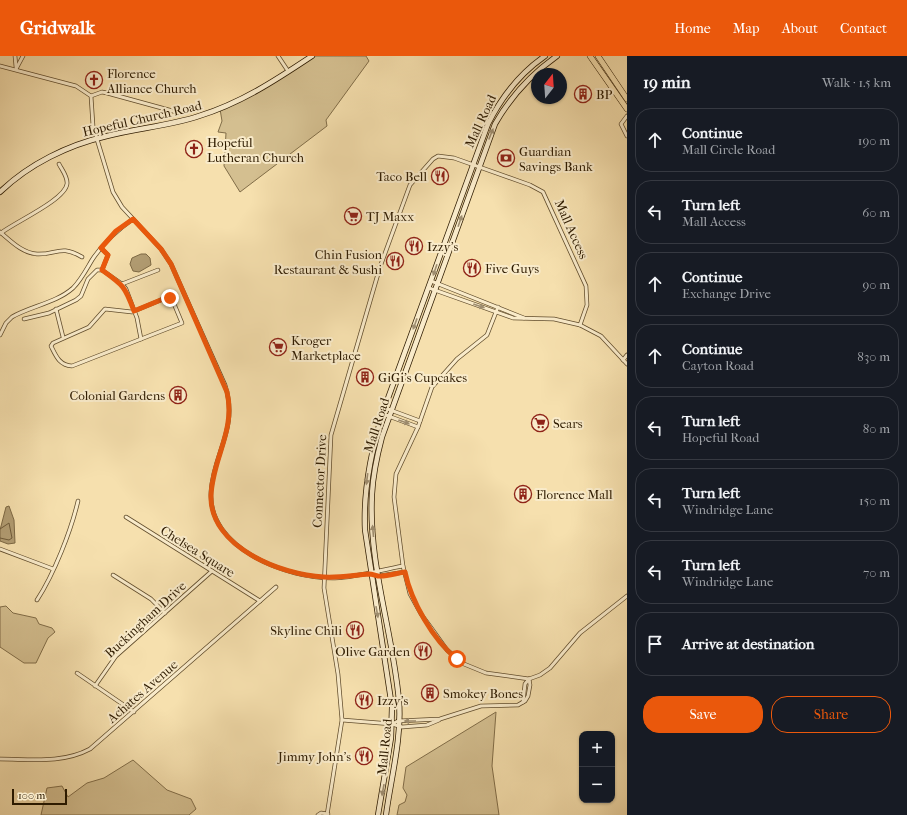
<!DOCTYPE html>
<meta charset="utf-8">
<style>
:root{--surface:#171b24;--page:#20242c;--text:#f1f3f6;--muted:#9ea1a6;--line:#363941;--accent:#ea580c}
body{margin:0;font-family:"IM FELL French Canon",serif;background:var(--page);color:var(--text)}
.controls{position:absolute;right:12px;bottom:12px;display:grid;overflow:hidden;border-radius:8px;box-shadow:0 1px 3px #0004}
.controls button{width:36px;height:36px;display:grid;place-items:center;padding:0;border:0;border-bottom:1px solid var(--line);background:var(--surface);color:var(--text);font:20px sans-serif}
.compass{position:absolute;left:531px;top:12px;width:36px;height:36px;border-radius:50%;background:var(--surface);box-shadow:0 1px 3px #0004;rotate:17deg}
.scale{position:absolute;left:12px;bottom:10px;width:55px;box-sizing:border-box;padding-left:4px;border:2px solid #2e1b00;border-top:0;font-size:11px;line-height:14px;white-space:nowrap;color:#2e1b00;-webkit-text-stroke:3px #f9ebca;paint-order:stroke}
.stop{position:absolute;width:12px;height:12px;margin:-9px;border:3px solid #ea580c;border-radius:50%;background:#fff}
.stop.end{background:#ea580c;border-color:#fff;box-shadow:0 1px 4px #0008}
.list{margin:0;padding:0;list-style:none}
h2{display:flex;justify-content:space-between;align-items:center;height:52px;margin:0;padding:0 16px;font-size:17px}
h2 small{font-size:13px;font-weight:400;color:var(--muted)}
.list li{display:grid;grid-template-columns:26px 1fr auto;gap:12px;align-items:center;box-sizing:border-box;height:64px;margin:0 8px 8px;padding:0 8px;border:1px solid var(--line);border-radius:16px}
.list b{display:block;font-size:15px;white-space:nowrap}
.list p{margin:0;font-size:13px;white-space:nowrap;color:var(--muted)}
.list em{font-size:13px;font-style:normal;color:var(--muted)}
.actions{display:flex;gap:8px;padding:12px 16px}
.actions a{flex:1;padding:9px 0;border:1px solid var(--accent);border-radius:16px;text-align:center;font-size:14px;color:var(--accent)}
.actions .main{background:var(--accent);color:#fff}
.icon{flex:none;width:22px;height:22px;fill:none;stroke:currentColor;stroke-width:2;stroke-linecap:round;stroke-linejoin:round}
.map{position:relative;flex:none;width:627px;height:759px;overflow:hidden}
header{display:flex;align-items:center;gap:24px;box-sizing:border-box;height:56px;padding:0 20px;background:var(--accent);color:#fff}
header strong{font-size:19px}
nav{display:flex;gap:22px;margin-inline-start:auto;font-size:14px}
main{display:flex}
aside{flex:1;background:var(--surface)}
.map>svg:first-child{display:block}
.green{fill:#d4bf90;stroke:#816d48}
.water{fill:#b29d73;stroke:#7d6945}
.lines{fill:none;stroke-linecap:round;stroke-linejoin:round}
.shore{stroke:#705c3a;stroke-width:1}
.street-casing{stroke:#604c2c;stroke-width:4.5}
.secondary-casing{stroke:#2e1b00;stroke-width:6}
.primary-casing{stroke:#2e1b00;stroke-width:6}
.street{stroke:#f9ebca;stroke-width:3}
.secondary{stroke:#f9ebca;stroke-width:4.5}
.primary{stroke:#f6e0ae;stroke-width:5}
.oneway{fill:#9e8d6f}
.route{stroke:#ea580c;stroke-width:5}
.labels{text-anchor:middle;stroke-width:4;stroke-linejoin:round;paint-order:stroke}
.poi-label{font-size:13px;fill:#2e1b00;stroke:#f9ebca;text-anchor:start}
.street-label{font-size:13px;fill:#2e1b00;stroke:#f9ebca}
</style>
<header>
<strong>Gridwalk</strong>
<nav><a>Home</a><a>Map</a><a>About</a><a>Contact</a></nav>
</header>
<main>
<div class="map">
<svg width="627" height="759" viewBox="0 0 627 759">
<rect width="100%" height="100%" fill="#f6e0ae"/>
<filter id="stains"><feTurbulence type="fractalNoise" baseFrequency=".005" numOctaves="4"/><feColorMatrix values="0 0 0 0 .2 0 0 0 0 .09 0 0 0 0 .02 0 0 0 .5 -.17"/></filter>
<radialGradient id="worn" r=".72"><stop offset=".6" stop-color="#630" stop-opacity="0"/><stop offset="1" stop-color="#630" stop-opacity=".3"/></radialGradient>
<g class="green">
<polygon points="312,0 366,0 369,5 326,64 327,70 240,136 224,110 226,77 218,76 222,65 220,53 240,44"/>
<polygon points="6,550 13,557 36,562 39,568 52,572 55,576 48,582 36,607 24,607 0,591 0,551"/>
<polygon points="496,656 492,710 499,759 397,759 399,749 405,746 407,739 403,732 406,711"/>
<polygon points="133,704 167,734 191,743 196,753 189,759 41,759 47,732 62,730 68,741 87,727 104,722"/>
</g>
<g class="water">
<polygon points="141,198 146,198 150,202 151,209 139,216 133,215 130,208 132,202"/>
<polygon points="9,450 14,464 15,487 8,488 0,485 0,474 6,451"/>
</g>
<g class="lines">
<polyline class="shore" points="0,473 9,467 12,482 9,484 0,482"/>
<g class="street-casing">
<g id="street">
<polyline points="15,0 16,11"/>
<polyline points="278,0 288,15"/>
<path d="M0 10 76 30 91 40 93 70 113 136 122 151 161 193 171 208 225 329C239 372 214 395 211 435 207 493 288 523 335 522 359 521 380 514 403 510"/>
<polyline points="16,13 23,0"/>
<polyline points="91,40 102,36 107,37 180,57"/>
<polyline points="627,60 621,68 627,80"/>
<path d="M0 176C11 185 22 197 37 198 57 199 60 188 82 201"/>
<path d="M1 177C15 166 65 144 67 128 68 121 62 114 59 108"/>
<polyline points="101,192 108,199 102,214"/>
<polyline points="431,225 524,262"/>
<polyline points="122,228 126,233 137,262 141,283"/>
<polyline points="429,232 513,262 554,263 580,269 601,280 627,308"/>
<path d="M168 241 172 243 182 267 72 310C59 309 56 300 51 290L53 287 89 271 105 253 132 256Z"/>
<polyline points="498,251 487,279 457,303 432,331 418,371 396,418 394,441 403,510 410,538 421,558 432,573 447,594 464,608 486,617 529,623 540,619 550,612 580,577 627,540"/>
<polyline points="56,253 63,281"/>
<polyline points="24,263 49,257 76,244 81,240 88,223 97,214 102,214 122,228 158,214"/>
<path d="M0 279 6 267 12 261C31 250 56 247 73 232 81 224 86 214 92 204 103 187 116 175 133 163"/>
<polyline points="623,304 627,299"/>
<polyline points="385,352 420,365"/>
<polyline points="383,358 418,371"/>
<polyline points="126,461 260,545"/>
<polyline points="0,493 53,513"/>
<polyline points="371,518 379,520 405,516"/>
<polyline points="113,519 151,543 165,557"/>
<path d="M37 544C54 518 71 475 78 445"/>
<polyline points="77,617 134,656"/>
<polyline points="95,630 116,600 212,515"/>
<polyline points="523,646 525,628 529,623"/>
<polyline points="342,664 392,668 402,671 427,669 439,664"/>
<polyline points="392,668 398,665 440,663 481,650 518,649 525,645 528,640 530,629 529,623"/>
<path d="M0 703C30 703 62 708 90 693L276 531"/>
<polyline points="318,759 321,757 328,758"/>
<polyline points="327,759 342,664 338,618 324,532 331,379 380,211 410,129 433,103 438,100 454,102 530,129 543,136 586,230 587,249 580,269"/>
</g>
</g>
<g class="secondary-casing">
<g id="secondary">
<path d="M0 136C29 108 68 89 107 80 138 72 169 70 199 60 241 47 276 24 312 0"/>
<path d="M378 759 391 682 392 651 365 474C363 433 371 395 383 356L488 68C502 40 519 18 545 0"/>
<path d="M386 759C391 722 402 682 399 645 393 576 368 508 372 438 373 418 377 400 382 381L495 68C511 40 530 19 557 0"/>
</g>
</g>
<g class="primary-casing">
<g id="primary">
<polyline points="590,0 627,53"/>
<polyline points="598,0 627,43"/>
</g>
</g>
<use href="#street" class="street"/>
<use href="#secondary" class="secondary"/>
<use href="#primary" class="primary"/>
</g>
<defs><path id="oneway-solid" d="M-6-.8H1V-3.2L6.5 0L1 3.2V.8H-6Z"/></defs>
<g class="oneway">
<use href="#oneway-solid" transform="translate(491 78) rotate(-68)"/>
<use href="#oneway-solid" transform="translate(460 165) rotate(-71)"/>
<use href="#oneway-solid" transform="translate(435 214) rotate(109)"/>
<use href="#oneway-solid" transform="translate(479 250) rotate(19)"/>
<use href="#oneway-solid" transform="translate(415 268) rotate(110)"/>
<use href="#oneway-solid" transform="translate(404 366) rotate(20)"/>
<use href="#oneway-solid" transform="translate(367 423) rotate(97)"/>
<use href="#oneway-solid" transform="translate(373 475) rotate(-95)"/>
<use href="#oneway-solid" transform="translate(377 556) rotate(80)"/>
<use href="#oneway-solid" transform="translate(410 665) rotate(180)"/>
<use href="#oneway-solid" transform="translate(383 734) rotate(100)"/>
</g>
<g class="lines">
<path class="route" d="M170 242 168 241 134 255C125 230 123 229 102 214L108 199 101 192 116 175 133 163 161 193 171 208 227 336C236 375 212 403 211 440 210 491 281 519 324 521 339 522 354 519 369 518 372 518 374 519 378 520 386 521 397 517 405 516 411 545 433 584 457 603"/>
</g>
<defs>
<g id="church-ring" transform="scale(0.9)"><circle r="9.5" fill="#f9ebca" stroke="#8f2418" stroke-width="1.5"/><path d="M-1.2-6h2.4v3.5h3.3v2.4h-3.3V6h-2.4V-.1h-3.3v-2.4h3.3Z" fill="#8f2418"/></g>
<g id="building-ring" transform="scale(0.9)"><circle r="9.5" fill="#f9ebca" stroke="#8f2418" stroke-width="1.5"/><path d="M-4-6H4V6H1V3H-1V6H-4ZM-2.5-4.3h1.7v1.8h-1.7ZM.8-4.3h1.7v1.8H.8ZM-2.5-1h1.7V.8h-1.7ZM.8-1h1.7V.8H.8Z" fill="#8f2418"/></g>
<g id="bank-ring" transform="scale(0.9)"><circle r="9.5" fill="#f9ebca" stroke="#8f2418" stroke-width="1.5"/><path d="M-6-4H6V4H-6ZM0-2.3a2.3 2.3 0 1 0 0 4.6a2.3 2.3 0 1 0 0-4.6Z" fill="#8f2418"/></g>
<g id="restaurant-ring" transform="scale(0.9)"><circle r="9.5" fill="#f9ebca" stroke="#8f2418" stroke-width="1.5"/><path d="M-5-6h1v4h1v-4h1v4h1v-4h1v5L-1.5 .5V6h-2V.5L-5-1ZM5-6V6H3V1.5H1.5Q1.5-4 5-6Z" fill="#8f2418"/></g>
<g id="supermarket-ring" transform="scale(0.9)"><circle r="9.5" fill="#f9ebca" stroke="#8f2418" stroke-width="1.5"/><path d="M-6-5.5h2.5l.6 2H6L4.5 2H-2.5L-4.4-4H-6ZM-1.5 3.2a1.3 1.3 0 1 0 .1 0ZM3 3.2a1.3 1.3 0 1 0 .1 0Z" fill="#8f2418"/></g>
</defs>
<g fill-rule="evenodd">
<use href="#church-ring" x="94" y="24"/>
<use href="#building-ring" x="583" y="38"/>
<use href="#church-ring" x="194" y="93"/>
<use href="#bank-ring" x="506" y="102"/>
<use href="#restaurant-ring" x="440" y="120"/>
<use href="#supermarket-ring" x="353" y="160"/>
<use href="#restaurant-ring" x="414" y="190"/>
<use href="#restaurant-ring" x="395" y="205"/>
<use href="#restaurant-ring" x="472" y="212"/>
<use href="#supermarket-ring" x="278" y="291"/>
<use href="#building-ring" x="365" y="321"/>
<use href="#building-ring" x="178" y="339"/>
<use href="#supermarket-ring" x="540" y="367"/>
<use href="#building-ring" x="523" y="438"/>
<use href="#restaurant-ring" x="355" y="574"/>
<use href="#restaurant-ring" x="423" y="595"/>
<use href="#building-ring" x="430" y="637"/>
<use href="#restaurant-ring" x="364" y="644"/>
<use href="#restaurant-ring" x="364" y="700"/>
</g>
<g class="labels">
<g class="poi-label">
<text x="107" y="22">Florence<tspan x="107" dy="15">Alliance Church</tspan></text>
<text x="596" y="43">BP</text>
<text x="207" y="91">Hopeful<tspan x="207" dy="15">Lutheran Church</tspan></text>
<text x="519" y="100">Guardian<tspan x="519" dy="15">Savings Bank</tspan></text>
<text x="427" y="125" text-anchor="end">Taco Bell</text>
<text x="366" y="165">TJ Maxx</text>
<text x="427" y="195">Izzy's</text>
<text x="382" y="203" text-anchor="end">Chin Fusion<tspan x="382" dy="15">Restaurant &amp; Sushi</tspan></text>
<text x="485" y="217">Five Guys</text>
<text x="291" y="289">Kroger<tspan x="291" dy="15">Marketplace</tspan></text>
<text x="378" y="326">GiGi's Cupcakes</text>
<text x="165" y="344" text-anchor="end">Colonial Gardens</text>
<text x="553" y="372">Sears</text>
<text x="536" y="443">Florence Mall</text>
<text x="342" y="579" text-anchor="end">Skyline Chili</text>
<text x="410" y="600" text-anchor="end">Olive Garden</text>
<text x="443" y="642">Smokey Bones</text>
<text x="377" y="649">Izzy’s</text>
<text x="351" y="705" text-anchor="end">Jimmy John's</text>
</g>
<g class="street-label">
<text transform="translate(142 62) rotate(-13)" y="5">Hopeful Church Road</text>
<text transform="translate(480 65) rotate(-65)" y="5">Mall Road</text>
<text transform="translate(572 173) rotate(66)" y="5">Mall Access</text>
<text transform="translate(376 369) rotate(-72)" y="5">Mall Road</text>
<text transform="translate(319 425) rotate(-87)" y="5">Connector Drive</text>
<text transform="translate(198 495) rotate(32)" y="5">Chelsea Square</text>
<text transform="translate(145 563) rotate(-43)" y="5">Buckingham Drive</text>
<text transform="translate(142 635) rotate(-41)" y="5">Achates Avenue</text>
<text transform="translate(384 691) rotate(-84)" y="5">Mall Road</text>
</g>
</g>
<rect width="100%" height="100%" filter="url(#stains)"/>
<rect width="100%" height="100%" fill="url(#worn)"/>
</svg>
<div class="controls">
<button>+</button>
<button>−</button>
</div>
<svg class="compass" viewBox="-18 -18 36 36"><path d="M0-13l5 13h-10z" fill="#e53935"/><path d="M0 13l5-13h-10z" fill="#9ea1a6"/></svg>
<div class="scale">100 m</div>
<div class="stop" style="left:457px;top:603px"></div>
<div class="stop end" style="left:170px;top:242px"></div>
</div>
<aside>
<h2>19 min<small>Walk · 1.5 km</small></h2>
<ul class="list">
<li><svg class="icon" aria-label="ahead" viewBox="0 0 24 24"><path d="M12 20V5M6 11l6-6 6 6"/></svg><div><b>Continue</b><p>Mall Circle Road</p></div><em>190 m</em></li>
<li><svg class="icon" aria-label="left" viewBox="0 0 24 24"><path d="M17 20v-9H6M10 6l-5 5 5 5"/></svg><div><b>Turn left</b><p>Mall Access</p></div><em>60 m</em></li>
<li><svg class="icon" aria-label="ahead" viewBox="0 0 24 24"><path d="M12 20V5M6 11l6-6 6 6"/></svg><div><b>Continue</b><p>Exchange Drive</p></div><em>90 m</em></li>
<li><svg class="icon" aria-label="ahead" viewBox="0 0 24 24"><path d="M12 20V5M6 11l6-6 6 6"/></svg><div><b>Continue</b><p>Cayton Road</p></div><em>830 m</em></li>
<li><svg class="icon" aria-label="left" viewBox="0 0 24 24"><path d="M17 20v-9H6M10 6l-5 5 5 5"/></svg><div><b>Turn left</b><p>Hopeful Road</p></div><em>80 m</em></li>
<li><svg class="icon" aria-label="left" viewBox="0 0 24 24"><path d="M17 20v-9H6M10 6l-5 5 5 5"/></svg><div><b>Turn left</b><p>Windridge Lane</p></div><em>150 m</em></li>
<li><svg class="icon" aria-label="left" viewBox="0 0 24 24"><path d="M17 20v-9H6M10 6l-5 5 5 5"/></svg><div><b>Turn left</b><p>Windridge Lane</p></div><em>70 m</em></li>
<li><svg class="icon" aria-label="arrive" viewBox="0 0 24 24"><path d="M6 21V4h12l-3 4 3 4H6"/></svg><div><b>Arrive at destination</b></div></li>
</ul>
<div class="actions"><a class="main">Save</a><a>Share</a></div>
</aside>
</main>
